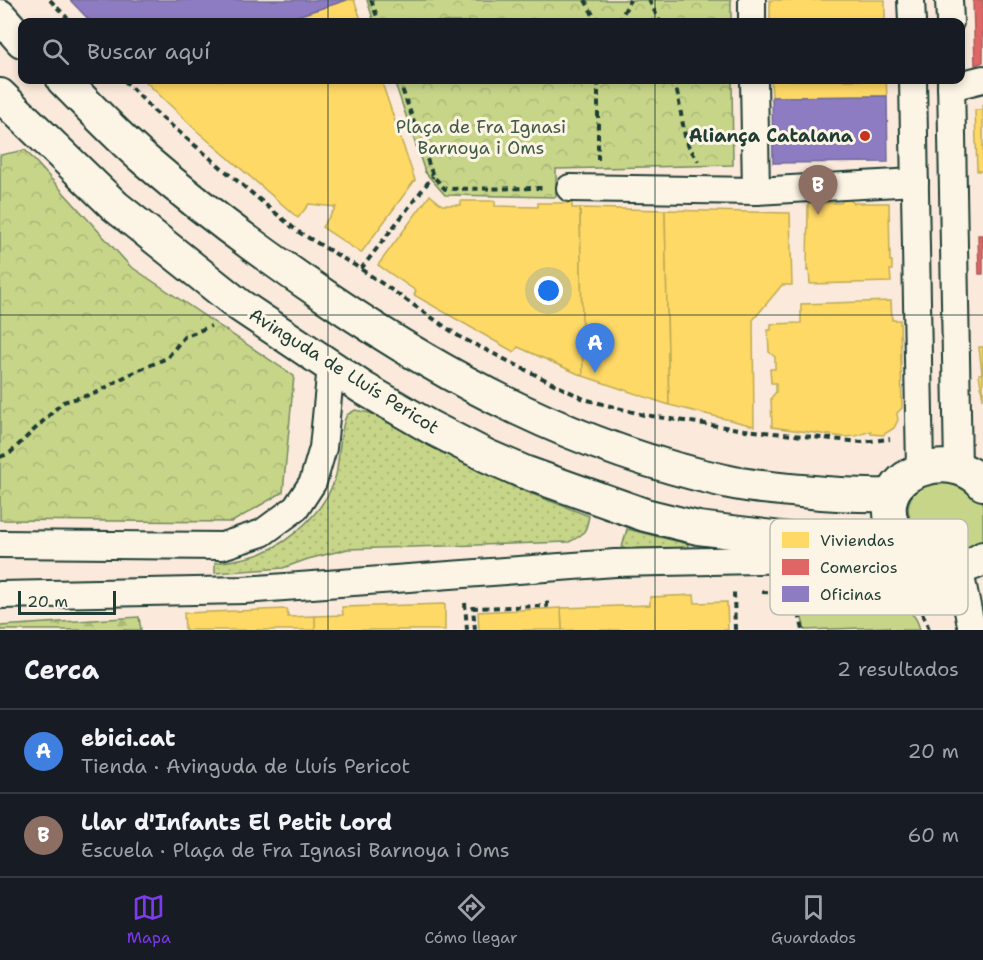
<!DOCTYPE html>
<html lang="es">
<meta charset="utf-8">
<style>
:root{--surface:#171b24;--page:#242831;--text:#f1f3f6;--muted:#9ea1a6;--line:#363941;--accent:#7c3aed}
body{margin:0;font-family:"Shantell Sans",sans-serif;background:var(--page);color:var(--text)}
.scale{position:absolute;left:18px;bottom:15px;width:98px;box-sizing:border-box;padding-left:6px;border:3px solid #1f3d34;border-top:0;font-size:16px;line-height:21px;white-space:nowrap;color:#1f3d34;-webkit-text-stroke:4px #fcf5e5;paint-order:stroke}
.you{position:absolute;left:549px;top:291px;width:21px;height:21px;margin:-15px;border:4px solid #fff;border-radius:50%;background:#1a73e8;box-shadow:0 0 0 9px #1a73e833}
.badge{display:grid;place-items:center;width:39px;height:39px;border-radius:50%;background:var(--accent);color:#fff;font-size:20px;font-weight:700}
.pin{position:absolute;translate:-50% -50px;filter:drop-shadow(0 2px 3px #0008)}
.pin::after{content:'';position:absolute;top:32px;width:21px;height:18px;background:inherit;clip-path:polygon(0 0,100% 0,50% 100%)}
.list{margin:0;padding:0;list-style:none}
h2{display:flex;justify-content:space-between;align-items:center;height:78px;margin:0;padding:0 24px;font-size:26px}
h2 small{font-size:20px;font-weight:400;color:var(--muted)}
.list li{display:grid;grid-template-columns:39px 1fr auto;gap:18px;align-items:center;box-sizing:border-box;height:84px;padding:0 24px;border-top:2px solid var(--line)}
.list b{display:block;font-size:22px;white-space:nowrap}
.list p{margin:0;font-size:20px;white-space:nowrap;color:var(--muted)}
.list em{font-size:20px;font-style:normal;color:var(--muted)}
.icon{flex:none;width:33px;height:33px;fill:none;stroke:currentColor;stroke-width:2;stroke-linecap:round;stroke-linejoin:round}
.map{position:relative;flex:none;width:983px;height:630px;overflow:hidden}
.search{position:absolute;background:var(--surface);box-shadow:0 3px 9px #0003;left:18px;right:18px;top:18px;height:66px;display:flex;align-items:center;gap:15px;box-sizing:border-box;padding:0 21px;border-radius:12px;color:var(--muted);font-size:22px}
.sheet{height:246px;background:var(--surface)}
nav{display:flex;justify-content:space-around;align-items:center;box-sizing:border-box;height:84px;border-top:2px solid var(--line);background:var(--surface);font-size:16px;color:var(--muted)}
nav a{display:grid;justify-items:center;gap:3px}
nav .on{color:var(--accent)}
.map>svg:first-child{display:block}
.grass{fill:#c7d589;stroke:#73895e;stroke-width:1.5}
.forest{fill:url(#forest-firs);stroke:#73895e;stroke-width:1.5}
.park{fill:url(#park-crowns);stroke:#73895e;stroke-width:1.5}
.garden{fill:url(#garden-dots);stroke:#73895e;stroke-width:1.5}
.homes{fill:#ffd966;stroke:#bcaa57;stroke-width:1.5}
.shops{fill:#e06666;stroke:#a65a57;stroke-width:1.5}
.offices{fill:#8e7cc3;stroke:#6d6998;stroke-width:1.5}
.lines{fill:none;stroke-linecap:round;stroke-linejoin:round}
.minor-casing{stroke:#1f3d34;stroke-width:30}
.tertiary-casing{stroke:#1f3d34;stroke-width:36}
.path{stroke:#1f3d34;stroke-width:4;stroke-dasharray:6 4.5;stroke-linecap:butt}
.minor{stroke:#fcf5e5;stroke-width:26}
.tertiary{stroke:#fcf5e5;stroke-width:32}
.grid{fill:none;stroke:#1f3d34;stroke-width:1.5;stroke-opacity:0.55}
.poi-dot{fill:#c8321e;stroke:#fcf5e5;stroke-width:2}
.labels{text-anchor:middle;stroke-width:6;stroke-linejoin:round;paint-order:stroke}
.park-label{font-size:18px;fill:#415b45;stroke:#fcf5e5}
.poi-label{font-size:18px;font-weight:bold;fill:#1f3d34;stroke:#fcf5e5;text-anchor:end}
.street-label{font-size:18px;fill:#1f3d34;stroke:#fcf5e5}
.key{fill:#fcf5e5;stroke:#babeb0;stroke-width:1.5}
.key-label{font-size:16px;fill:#1f3d34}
</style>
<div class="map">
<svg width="983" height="630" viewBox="0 0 983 630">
<defs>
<pattern id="forest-firs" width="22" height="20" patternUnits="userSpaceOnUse" patternTransform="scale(1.5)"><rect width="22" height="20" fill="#c7d589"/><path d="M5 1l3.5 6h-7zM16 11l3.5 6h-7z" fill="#aab877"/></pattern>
<pattern id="park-crowns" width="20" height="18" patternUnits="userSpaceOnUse" patternTransform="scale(1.5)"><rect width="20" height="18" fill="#c7d589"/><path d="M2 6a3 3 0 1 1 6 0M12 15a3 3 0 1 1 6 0" fill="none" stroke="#aab877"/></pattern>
<pattern id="garden-dots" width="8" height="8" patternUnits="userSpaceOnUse" patternTransform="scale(1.5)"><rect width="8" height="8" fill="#c7d589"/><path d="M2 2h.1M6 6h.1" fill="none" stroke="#aab877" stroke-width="1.8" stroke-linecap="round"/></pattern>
</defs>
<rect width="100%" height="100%" fill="#fbeadb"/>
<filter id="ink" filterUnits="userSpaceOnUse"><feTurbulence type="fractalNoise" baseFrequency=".0167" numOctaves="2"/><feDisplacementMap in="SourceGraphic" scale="12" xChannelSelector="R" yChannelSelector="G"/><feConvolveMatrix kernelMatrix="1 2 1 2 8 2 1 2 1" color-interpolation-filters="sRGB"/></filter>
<g filter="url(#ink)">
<g class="grass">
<path d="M942 478 983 496V541C979 543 976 547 972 549 938 564 888 519 917 489 922 484 935 481 942 478Z"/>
<path d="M798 604 901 608C913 613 917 617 920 630H890L889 627 805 630Z"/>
</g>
<polygon class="forest" points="139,617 141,630 0,630 0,626"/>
<g class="park">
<polygon points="367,0 731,0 731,22 374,22"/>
<polygon points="394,80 732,80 733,165 556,169 556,197 445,195 425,172"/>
<polygon points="25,150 130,266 294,376 283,492 232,522 0,520 0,155"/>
</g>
<g class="garden">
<path d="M355 410 370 413 514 487 589 516C586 532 584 535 569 542L348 549 308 559 283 568 215 573V563C230 561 245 559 260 554 292 541 327 509 336 475 339 462 340 424 347 415 349 413 353 412 355 410Z"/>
<polygon points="627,529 688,544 687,551 621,551"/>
</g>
<g class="homes">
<polygon points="347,0 354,0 362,22 278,22"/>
<rect x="770" y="0" width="115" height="22"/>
<polygon points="144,80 381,80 415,180 361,253 322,227 336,207 309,204 298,218 197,131"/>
<polygon points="771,80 886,80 887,96 772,97"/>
<polygon points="983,105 983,171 977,171 975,110 983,110"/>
<polygon points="430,195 442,205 461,205 461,201 495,201 495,206 538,207 538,203 572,203 572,208 580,208 583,376 518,347 514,352 414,295 416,291 378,265"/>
<polygon points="848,197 853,203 889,203 890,261 892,261 892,270 890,270 891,282 810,284 809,270 807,271 808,203 841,203 843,199"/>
<polygon points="580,208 665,210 669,405 583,376"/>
<polygon points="665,210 790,213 792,285 782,285 753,320 754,426 669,405"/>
<polygon points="891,301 892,320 900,320 902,408 897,413 898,420 894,428 883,435 871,434 871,431 856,436 844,437 772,427 771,398 776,392 776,383 771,383 770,369 775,369 775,357 769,352 768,330 771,330 771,324 801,323 801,304"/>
<polygon points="979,347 983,347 983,399 979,374 982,374"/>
<polygon points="694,595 695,603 727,602 728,630 562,630 561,608 650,605 650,597"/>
<polygon points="445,604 445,630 315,630 315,616 343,615 342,607"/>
<polygon points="561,608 562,630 479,630 478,612"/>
<polygon points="287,609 288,617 315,616 315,630 185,630 184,613"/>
</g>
<g class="shops">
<polygon points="973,0 983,0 983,62 975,65"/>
<polygon points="978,235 983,235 983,274 979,274"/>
</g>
<g class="offices">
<polygon points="70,0 347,0 278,22 91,22"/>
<polygon points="887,96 888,162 773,163 772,97"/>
</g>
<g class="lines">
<g class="minor-casing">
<g id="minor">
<polyline points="752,0 752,22"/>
<polyline points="911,0 912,22"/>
<polyline points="949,0 950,22"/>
<polyline points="754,80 756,191"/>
<polyline points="913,80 920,470"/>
<polyline points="951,80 958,468"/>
<polyline points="951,87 983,79"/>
<polyline points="570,188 756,191 915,182"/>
<polyline points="0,544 222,546 262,533 296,508 313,482 323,448 331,366"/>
<polyline points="959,567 972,630"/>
<polyline points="0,595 244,590 615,563 808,559 821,549"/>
</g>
</g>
<g class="tertiary-casing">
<g id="tertiary">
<polyline points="0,16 22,41"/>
<path d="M63 80C90 107 116 135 145 160 203 210 264 255 328 298 450 381 579 449 725 481 749 487 775 488 801 491 831 494 860 496 891 495"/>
<polyline points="0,95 115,206 239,305 363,388 430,427 487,456 524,472 645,515 698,528 790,539 821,549 901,540"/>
<path d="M983 484C971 470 951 464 933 467 858 480 891 566 953 567 965 567 974 565 983 558"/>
</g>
</g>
<g class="path">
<polyline points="50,0 71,22"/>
<polyline points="371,0 379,22"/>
<polyline points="585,0 593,15 602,22"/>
<polyline points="649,0 660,22"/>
<polyline points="619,22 630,0"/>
<polyline points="124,80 154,111 297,231 361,269 460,337 584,399 644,415 745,430 861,442 890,439"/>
<polyline points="399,80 433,176 445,189 543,188"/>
<polyline points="675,80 686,142 698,161"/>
<polyline points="598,160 598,80"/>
<polyline points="361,269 433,176"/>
<polyline points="0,457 10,453 63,402 96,393 130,374 167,358 184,337 211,326"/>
<path d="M762 592 899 595C917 599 924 614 929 630"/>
<polyline points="794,593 803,630"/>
<polyline points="465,603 467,630"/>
<polyline points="475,630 473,608 547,606 547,597"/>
<polyline points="735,630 734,592 737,592"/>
</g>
<use href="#minor" class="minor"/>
<use href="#tertiary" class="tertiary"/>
</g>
</g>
<path class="grid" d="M328 0V22M655 0V22M328 80V630M655 80V630M0 315H983"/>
<circle class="poi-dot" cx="865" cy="136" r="6"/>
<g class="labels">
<g class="park-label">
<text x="481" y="133">Plaça de Fra Ignasi<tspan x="481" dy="21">Barnoya i Oms</tspan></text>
</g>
<g class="poi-label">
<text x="853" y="142">Aliança Catalana</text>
</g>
<g class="street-label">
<text transform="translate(344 371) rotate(32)" y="6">Avinguda de Lluís Pericot</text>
</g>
</g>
<rect x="770" y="519" width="198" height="96" rx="9" class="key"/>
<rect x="782" y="532" width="27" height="16" fill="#ffd966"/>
<rect x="782" y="559" width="27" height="16" fill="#e06666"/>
<rect x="782" y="586" width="27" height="16" fill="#8e7cc3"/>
<g class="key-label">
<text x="820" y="546">Viviendas</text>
<text x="820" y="573">Comercios</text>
<text x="820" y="600">Oficinas</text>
</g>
</svg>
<div class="scale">20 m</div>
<div class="you"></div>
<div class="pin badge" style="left:595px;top:373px;background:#3f7fe0">A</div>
<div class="pin badge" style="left:818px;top:215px;background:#8d6e63">B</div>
<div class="search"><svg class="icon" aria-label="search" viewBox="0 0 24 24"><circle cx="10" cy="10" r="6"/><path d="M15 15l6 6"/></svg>Buscar aquí</div>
</div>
<section class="sheet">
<h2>Cerca<small>2 resultados</small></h2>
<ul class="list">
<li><span class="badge" style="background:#3f7fe0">A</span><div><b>ebici.cat</b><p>Tienda · Avinguda de Lluís Pericot</p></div><em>20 m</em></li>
<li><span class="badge" style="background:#8d6e63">B</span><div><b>Llar d'Infants El Petit Lord</b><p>Escuela · Plaça de Fra Ignasi Barnoya i Oms</p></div><em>60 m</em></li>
</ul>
</section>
<nav>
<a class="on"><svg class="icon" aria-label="map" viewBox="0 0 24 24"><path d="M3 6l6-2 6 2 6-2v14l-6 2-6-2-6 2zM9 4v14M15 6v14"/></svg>Mapa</a>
<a><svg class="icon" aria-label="directions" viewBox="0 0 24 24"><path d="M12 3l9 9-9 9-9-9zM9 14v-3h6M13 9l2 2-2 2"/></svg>Cómo llegar</a>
<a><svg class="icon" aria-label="saved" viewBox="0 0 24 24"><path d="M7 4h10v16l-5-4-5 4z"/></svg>Guardados</a>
</nav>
